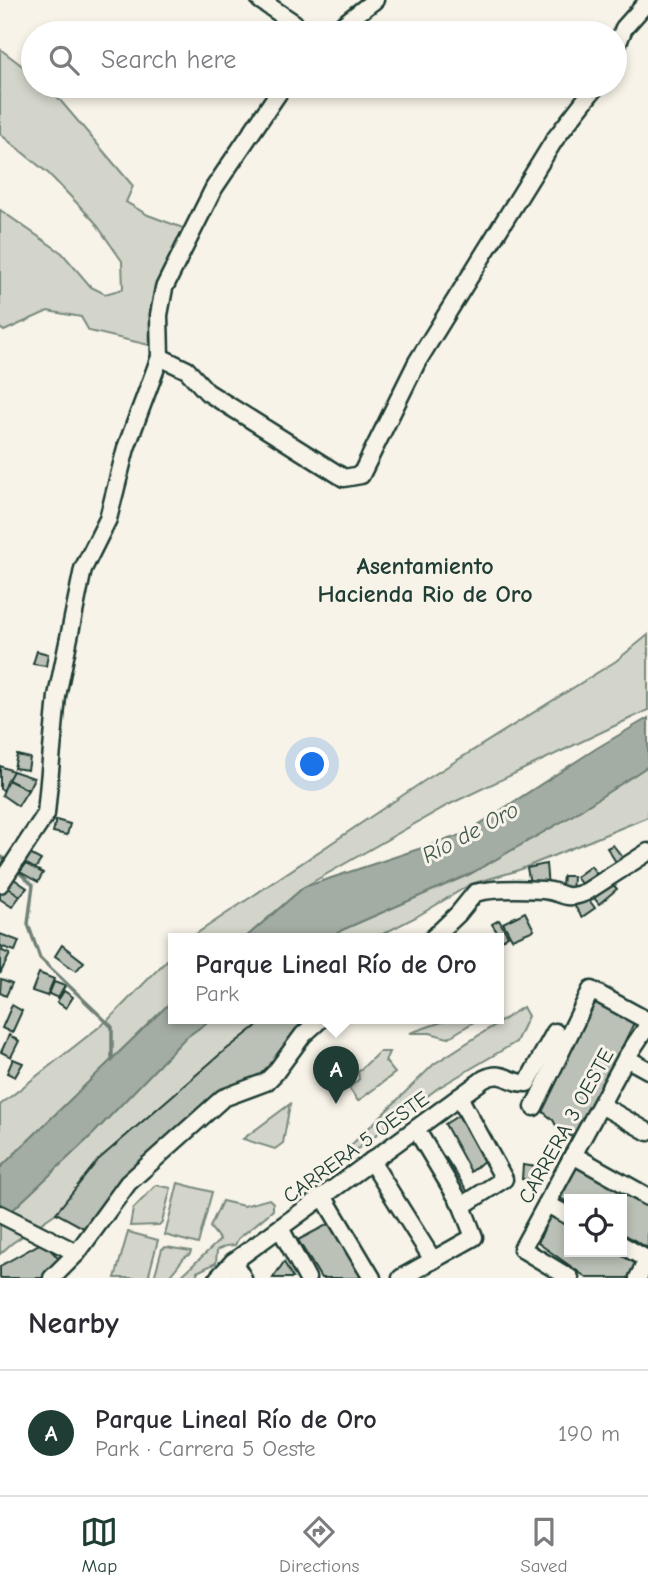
<!DOCTYPE html>
<meta charset="utf-8">
<style>
:root{--surface:#fff;--page:#f2f2f3;--text:#2b2b33;--muted:#7c7c81;--line:#e1e1e2;--accent:#1f3d34}
body{margin:0;font-family:"Comic Neue",sans-serif;background:var(--page);color:var(--text)}
.controls{position:absolute;right:21px;bottom:21px;display:grid;overflow:hidden;border-radius:0px;box-shadow:0 4px 10px #0003}
.controls button{width:63px;height:63px;display:grid;place-items:center;padding:0;border:0;border-bottom:2px solid var(--line);background:var(--surface);color:var(--text);font:35px sans-serif}
.you{position:absolute;left:313px;top:765px;width:24px;height:24px;margin:-18px;border:5px solid #fff;border-radius:50%;background:#1a73e8;box-shadow:0 0 0 10px #1a73e833}
.badge{display:grid;place-items:center;width:46px;height:46px;border-radius:50%;background:var(--accent);color:#fff;font-size:23px;font-weight:700}
.pin{position:absolute;translate:-50% -58px;filter:drop-shadow(0 2px 4px #0008)}
.pin::after{content:'';position:absolute;top:37px;width:24px;height:21px;background:inherit;clip-path:polygon(0 0,100% 0,50% 100%)}
.popup{position:absolute;left:168px;top:933px;width:336px;height:91px;box-sizing:border-box;display:grid;place-content:center;border-radius:0px;background:var(--surface);filter:drop-shadow(0 2px 5px #0005);font-size:23px;white-space:nowrap;color:var(--muted)}
.popup b{font-size:26px;color:var(--text)}
.popup::after{content:'';position:absolute;left:50%;top:100%;margin-left:-14px;border:14px solid transparent;border-top-color:var(--surface)}
.list{margin:0;padding:0;list-style:none}
h2{display:flex;justify-content:space-between;align-items:center;height:91px;margin:0;padding:0 28px;font-size:30px}
h2 small{font-size:23px;font-weight:400;color:var(--muted)}
.list li{display:grid;grid-template-columns:46px 1fr auto;gap:21px;align-items:center;box-sizing:border-box;height:126px;padding:0 28px;border-top:2px solid var(--line)}
.list b{display:block;font-size:26px;white-space:nowrap}
.list p{margin:0;font-size:23px;white-space:nowrap;color:var(--muted)}
.list em{font-size:23px;font-style:normal;color:var(--muted)}
.icon{flex:none;width:38px;height:38px;fill:none;stroke:currentColor;stroke-width:2;stroke-linecap:round;stroke-linejoin:round}
.map{position:relative;flex:none;width:648px;height:1278px;overflow:hidden}
.search{position:absolute;background:var(--surface);box-shadow:0 4px 10px #0003;left:21px;right:21px;top:21px;height:77px;display:flex;align-items:center;gap:18px;box-sizing:border-box;padding:0 24px;border-radius:38px;color:var(--muted);font-size:26px}
.sheet{height:217px;background:var(--surface)}
nav{display:flex;justify-content:space-around;align-items:center;box-sizing:border-box;height:98px;border-top:2px solid var(--line);background:var(--surface);font-size:19px;color:var(--muted)}
nav a{display:grid;justify-items:center;gap:4px}
nav .on{color:var(--accent)}
.map>svg:first-child{display:block}
.green{fill:#d3d5ca;stroke:#79897f;stroke-width:2}
.water{fill:#a4ada3;stroke:#6f8077;stroke-width:2}
.lines{fill:none;stroke-linecap:round;stroke-linejoin:round}
.stream{stroke:#6f8077;stroke-width:3.5}
.building{fill:#bbc1b6;stroke:#1f3d34;stroke-width:2}
.minor-casing{stroke:#1f3d34;stroke-width:21}
.minor{stroke:#f7f3e8;stroke-width:16}
.labels{text-anchor:middle;stroke-width:6;stroke-linejoin:round;paint-order:stroke}
.street-label{font-size:21px;fill:#1f3d34;stroke:#f7f3e8}
.water-label{font-size:23px;font-style:italic;fill:#405950;stroke:#f7f3e8}
.quarter-label{font-size:24px;font-weight:bold;fill:#1f3d34;stroke:#f7f3e8}
</style>
<div class="map">
<svg width="648" height="1278" viewBox="0 0 648 1278">
<rect width="100%" height="100%" fill="#f7f3e8"/>
<filter id="ink" filterUnits="userSpaceOnUse"><feTurbulence type="fractalNoise" baseFrequency=".0143" numOctaves="2"/><feDisplacementMap in="SourceGraphic" scale="14" xChannelSelector="R" yChannelSelector="G"/><feConvolveMatrix kernelMatrix="1 2 1 2 8 2 1 2 1" color-interpolation-filters="sRGB"/></filter>
<g filter="url(#ink)">
<g class="green">
<polygon points="0,49 33,74 33,86 48,86 133,186 126,202 148,215 191,231 151,313 149,345 89,331 81,317 48,311 4,331 0,328 0,210 62,253 91,287 105,294 123,289 122,261 94,221 49,174 0,134"/>
<polygon points="648,635 648,710 448,805 304,887 245,938 190,938 424,781 616,661"/>
<polygon points="648,766 648,817 516,871 471,884 416,917 375,938 330,938 342,930 470,874 570,817"/>
<polygon points="173,954 173,1000 0,1168 0,1105 108,1020"/>
<polygon points="523,1007 528,1016 516,1042 438,1088 348,1156 343,1153 434,1064"/>
<polygon points="213,1018 267,1018 56,1213 11,1244 0,1254 0,1222 93,1134 184,1039"/>
<polygon points="453,1018 480,1018 448,1038 430,1033 410,1033"/>
<polygon points="379,1052 389,1052 385,1061 395,1073 358,1101 349,1088 359,1079 358,1072"/>
<polygon points="290,1104 283,1143 275,1149 243,1139"/>
<polygon points="178,1183 212,1192 198,1244 165,1235"/>
<polygon points="156,1185 171,1188 162,1222 159,1225 130,1226 133,1209"/>
<polygon points="269,1199 273,1203 273,1210 238,1239 235,1245 226,1246 217,1250 216,1263 197,1272 197,1278 179,1278 220,1240 210,1227 222,1201 244,1206"/>
<polygon points="128,1232 158,1240 148,1278 115,1278"/>
<polygon points="166,1247 191,1251 190,1254 184,1258 168,1278 154,1278 162,1249"/>
</g>
<g class="water">
<polygon points="648,718 648,766 570,817 470,874 342,930 330,938 245,938 304,887 464,834 597,748"/>
<polygon points="173,1000 173,1018 213,1018 184,1039 93,1134 0,1222 0,1168"/>
</g>
<g class="lines">
<g class="stream">
<polyline points="0,856 9,863"/>
<polyline points="15,869 33,885 28,924 40,958 112,1027 112,1061"/>
</g>
</g>
<g class="building">
<polygon points="37,651 48,654 46,666 33,664"/>
<polygon points="17,755 30,758 28,770 14,768"/>
<polygon points="0,766 13,771 4,790 0,789"/>
<polygon points="13,771 34,778 28,790 8,780"/>
<polygon points="8,780 28,790 18,806 2,795"/>
<polygon points="56,820 70,824 67,835 53,832"/>
<polygon points="613,845 623,858 616,862 607,848"/>
<polygon points="28,853 41,860 35,869 23,862"/>
<polygon points="26,864 43,873 38,882 20,872"/>
<polygon points="546,864 548,887 531,888 527,868"/>
<polygon points="591,866 600,879 585,889 576,877"/>
<polygon points="563,876 573,876 572,894 561,894"/>
<polygon points="14,879 27,888 20,896 8,888"/>
<polygon points="610,881 617,889 599,904 591,894"/>
<polygon points="4,885 20,896 12,907 0,899 0,891"/>
<polygon points="586,896 595,908 582,917 574,905"/>
<polygon points="525,912 534,930 512,939 503,923"/>
<polygon points="499,920 508,936 502,940 492,924"/>
<polygon points="0,934 19,941 15,951 0,946"/>
<polygon points="62,945 84,962 76,971 55,956"/>
<polygon points="0,946 3,947 2,951 10,954 0,974"/>
<polygon points="39,973 54,979 47,996 32,991"/>
<polygon points="1,979 12,983 6,996 0,993"/>
<polygon points="54,982 65,986 58,998 49,994"/>
<polygon points="64,991 73,997 66,1008 57,1002"/>
<polygon points="592,998 636,1019 577,1138 560,1133 553,1120 538,1108"/>
<polygon points="12,1005 22,1011 12,1033 2,1028"/>
<polygon points="267,1018 314,1018 268,1070 223,1095 89,1231 56,1213 98,1160 218,1056"/>
<polygon points="9,1035 19,1041 11,1057 1,1052"/>
<polygon points="13,1059 23,1063 15,1077 7,1073"/>
<polygon points="461,1114 487,1158 471,1172 445,1124"/>
<polygon points="446,1158 470,1195 462,1199 438,1163"/>
<polygon points="523,1165 537,1167 539,1181 522,1179"/>
<polygon points="572,1165 648,1203 648,1248 622,1233 622,1199 569,1199 569,1203 560,1198"/>
<polygon points="550,1214 569,1224 569,1252 622,1252 641,1260 632,1278 587,1278 538,1243"/>
<polygon points="334,1221 368,1278 321,1278 298,1240"/>
<polygon points="43,1242 63,1263 47,1278 0,1278 0,1266"/>
<polygon points="284,1262 293,1278 273,1278"/>
</g>
<g class="lines">
<g class="minor-casing">
<g id="minor">
<polyline points="260,0 294,23 300,33"/>
<polyline points="332,33 375,0"/>
<polyline points="615,50 624,28 648,1"/>
<polyline points="160,357 187,370 207,392 344,478 361,475 417,362 555,139 596,86"/>
<polyline points="0,884 46,814 57,696 83,569 108,519 126,448 160,357 159,315 164,288 214,188 283,86"/>
<path d="M433 938 458 914 475 893C492 888 525 889 543 890 564 891 562 902 586 892L648 852"/>
<polyline points="626,1058 648,1070"/>
<polyline points="459,1097 504,1179 462,1206"/>
<polyline points="601,1105 648,1132"/>
<polyline points="534,1107 591,990 648,1021"/>
<polyline points="573,1155 648,1197"/>
<polyline points="371,1161 433,1260"/>
<polyline points="323,1196 372,1278"/>
<polyline points="547,1204 569,1216"/>
<polyline points="0,1214 77,1253"/>
<polyline points="280,1228 307,1278"/>
<polyline points="622,1245 648,1260"/>
<polyline points="233,1262 243,1278"/>
<polyline points="52,1278 77,1253 128,1183 223,1098 266,1082 275,1073 303,1035 322,1018"/>
<path d="M218 1278 233 1262 484 1079C504 1069 509 1084 527 1083L555 1032"/>
<polyline points="401,1278 474,1237 462,1206 416,1129"/>
<polyline points="570,1278 522,1249 626,1058 648,1025"/>
<polyline points="638,1278 648,1258"/>
</g>
</g>
<use href="#minor" class="minor"/>
</g>
</g>
<g class="labels">
<g class="street-label">
<text transform="translate(566 1126) rotate(-61)" y="7">CARRERA 3 OESTE</text>
<text transform="translate(356 1147) rotate(-36)" y="7">CARRERA 5 OESTE</text>
</g>
<g class="water-label">
<text transform="translate(470 832) rotate(-28)" y="8">Río de Oro</text>
</g>
<g class="quarter-label">
<text x="425" y="574">Asentamiento<tspan x="425" dy="28">Hacienda Rio de Oro</tspan></text>
</g>
</g>
</svg>
<div class="controls">
<button><svg class="icon" aria-label="locate" viewBox="0 0 24 24"><circle cx="12" cy="12" r="6"/><path d="M12 2v4M12 18v4M2 12h4M18 12h4"/></svg></button>
</div>
<div class="you"></div>
<div class="pin badge" style="left:336px;top:1104px">A</div>
<div class="popup"><b>Parque Lineal Río de Oro</b>Park</div>
<div class="search"><svg class="icon" aria-label="search" viewBox="0 0 24 24"><circle cx="10" cy="10" r="6"/><path d="M15 15l6 6"/></svg>Search here</div>
</div>
<section class="sheet">
<h2>Nearby<small></small></h2>
<ul class="list">
<li><span class="badge">A</span><div><b>Parque Lineal Río de Oro</b><p>Park · Carrera 5 Oeste</p></div><em>190 m</em></li>
</ul>
</section>
<nav>
<a class="on"><svg class="icon" aria-label="map" viewBox="0 0 24 24"><path d="M3 6l6-2 6 2 6-2v14l-6 2-6-2-6 2zM9 4v14M15 6v14"/></svg>Map</a>
<a><svg class="icon" aria-label="directions" viewBox="0 0 24 24"><path d="M12 3l9 9-9 9-9-9zM9 14v-3h6M13 9l2 2-2 2"/></svg>Directions</a>
<a><svg class="icon" aria-label="saved" viewBox="0 0 24 24"><path d="M7 4h10v16l-5-4-5 4z"/></svg>Saved</a>
</nav>
